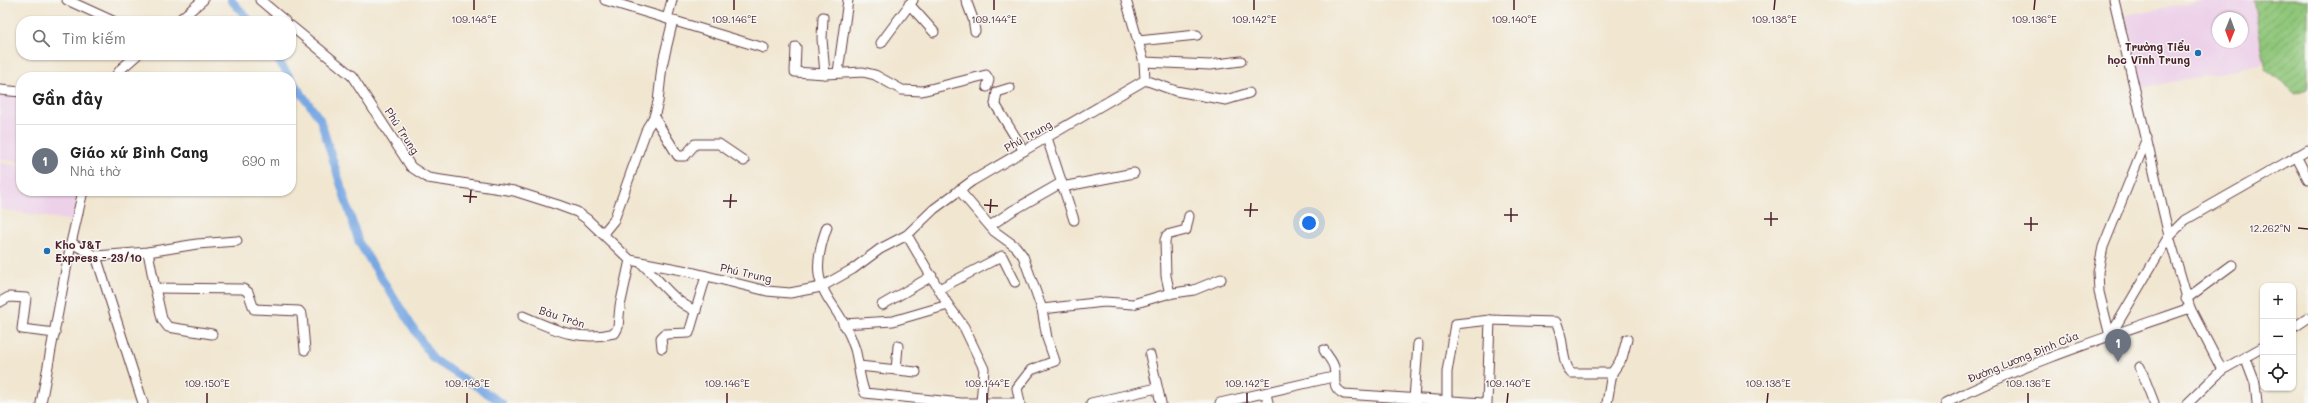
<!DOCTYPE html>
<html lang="vi">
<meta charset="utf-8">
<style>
:root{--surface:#fff;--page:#f6f6f6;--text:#222;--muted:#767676;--line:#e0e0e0;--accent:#db2777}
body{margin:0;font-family:Mali,sans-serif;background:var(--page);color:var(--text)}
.controls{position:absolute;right:12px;bottom:12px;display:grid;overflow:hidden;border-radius:8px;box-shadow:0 1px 3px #0004}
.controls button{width:36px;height:36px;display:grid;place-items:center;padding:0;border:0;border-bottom:1px solid var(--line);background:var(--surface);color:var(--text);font:20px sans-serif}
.compass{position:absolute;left:2212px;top:12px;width:36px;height:36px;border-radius:50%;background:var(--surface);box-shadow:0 1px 3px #0004;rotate:181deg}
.you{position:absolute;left:1309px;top:223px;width:14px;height:14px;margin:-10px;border:3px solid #fff;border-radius:50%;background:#1a73e8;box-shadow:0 0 0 6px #1a73e833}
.badge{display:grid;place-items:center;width:26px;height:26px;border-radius:50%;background:var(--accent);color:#fff;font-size:13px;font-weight:700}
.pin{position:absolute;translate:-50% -33px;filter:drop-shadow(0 1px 2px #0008)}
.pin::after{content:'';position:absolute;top:21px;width:14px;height:12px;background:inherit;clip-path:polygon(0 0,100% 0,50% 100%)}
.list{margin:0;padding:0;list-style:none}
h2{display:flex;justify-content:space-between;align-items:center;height:52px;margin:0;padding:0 16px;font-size:17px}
h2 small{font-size:13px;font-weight:400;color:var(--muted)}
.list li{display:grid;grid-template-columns:26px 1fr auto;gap:12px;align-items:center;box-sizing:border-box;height:72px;padding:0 16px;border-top:1px solid var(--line)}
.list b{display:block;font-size:15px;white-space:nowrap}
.list p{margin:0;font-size:13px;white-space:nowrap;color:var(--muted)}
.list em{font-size:13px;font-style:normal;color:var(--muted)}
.icon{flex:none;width:22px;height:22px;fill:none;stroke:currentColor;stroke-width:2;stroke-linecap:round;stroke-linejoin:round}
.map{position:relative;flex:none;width:2308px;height:403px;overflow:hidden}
.search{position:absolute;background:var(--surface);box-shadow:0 1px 3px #0004;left:16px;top:16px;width:280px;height:44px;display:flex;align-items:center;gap:10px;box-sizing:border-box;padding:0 14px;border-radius:16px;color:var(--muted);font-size:15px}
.panel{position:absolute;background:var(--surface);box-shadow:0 1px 3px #0004;left:16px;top:72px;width:280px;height:124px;border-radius:16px}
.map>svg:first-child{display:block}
.built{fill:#edd1e9;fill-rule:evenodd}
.garden{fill:url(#garden-furrows);stroke:#6c7252}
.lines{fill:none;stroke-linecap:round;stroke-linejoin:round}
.canal{stroke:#78a7e2;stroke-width:8}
.minor-casing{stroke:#633d44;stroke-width:11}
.minor{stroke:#fff;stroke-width:9}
.ticks{fill:none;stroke:#4a1f2b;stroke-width:1.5}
.poi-dot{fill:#1f6fb2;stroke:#f6f6f2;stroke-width:1.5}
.labels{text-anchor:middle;stroke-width:3;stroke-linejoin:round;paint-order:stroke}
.poi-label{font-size:11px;font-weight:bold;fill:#4a1f2b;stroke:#f6f6f2;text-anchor:end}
.street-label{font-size:11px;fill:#4a1f2b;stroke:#f6f6f2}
.ticks-label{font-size:10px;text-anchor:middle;fill:#4a1f2b;stroke:#f6f6f2;stroke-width:3;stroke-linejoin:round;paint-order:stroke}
</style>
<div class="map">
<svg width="2308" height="403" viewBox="0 0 2308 403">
<defs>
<pattern id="garden-furrows" width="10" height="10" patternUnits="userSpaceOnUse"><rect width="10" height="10" fill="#8fc679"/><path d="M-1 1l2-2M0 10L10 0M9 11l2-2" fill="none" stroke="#77a063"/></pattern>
</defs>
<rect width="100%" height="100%" fill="#f6f6f2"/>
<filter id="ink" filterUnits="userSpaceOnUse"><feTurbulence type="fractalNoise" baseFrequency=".025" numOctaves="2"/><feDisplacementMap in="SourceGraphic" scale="8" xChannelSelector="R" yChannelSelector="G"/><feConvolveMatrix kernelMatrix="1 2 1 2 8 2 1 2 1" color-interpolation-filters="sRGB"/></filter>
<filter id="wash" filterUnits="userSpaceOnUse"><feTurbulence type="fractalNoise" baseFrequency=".012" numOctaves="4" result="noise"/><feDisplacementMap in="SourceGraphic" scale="16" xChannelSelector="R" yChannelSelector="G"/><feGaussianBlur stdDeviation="0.9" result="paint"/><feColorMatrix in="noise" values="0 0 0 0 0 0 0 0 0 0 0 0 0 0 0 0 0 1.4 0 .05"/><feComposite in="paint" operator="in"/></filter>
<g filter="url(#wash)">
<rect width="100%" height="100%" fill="#f1e6d0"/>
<g class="built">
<path d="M2204 0H2252L2264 64 2141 88 2126 15ZM2218 18H2242V42H2218Z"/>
<polygon points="0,95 21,97 21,162 0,159"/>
<polygon points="0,163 21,166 21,191 78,191 72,221 0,209"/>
</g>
<polygon class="garden" points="2253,0 2308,0 2308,90 2296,94 2266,70"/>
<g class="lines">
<g class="canal">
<polyline points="231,0 250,21"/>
<polyline points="274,55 290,77"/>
<polyline points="291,79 320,119 359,243 433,359 502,403"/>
</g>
</g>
</g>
<g filter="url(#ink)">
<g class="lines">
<g class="minor-casing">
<g id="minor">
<polyline points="67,0 113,21"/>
<polyline points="260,0 285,21"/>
<polyline points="605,0 764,48"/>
<polyline points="966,0 973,19 975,31"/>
<polyline points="909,4 934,32"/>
<polyline points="823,17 822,39 825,74"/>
<polyline points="667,19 672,0"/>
<polyline points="178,21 203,0"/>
<polyline points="291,26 352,76 411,167 428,178 514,191 558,205 577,212 588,220 630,260 687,271 767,291 790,293 821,287 853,269 880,249 907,235 934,209 972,181 1145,80 1144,62 1126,0"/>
<polyline points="1138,41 1197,35"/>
<polyline points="881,43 913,0"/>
<polyline points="796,47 795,72 825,74 863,72 875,75 902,90 922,91 986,75 989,80 987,87"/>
<polyline points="1144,62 1210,65 1241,61"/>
<polyline points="838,72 848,0"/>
<polyline points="115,77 121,69 137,55"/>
<polyline points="1145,80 1176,91 1226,100 1249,93"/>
<polyline points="1010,88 997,92 995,104 1024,151"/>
<polyline points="0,90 21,92"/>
<polyline points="654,117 678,156 685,156 695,144 719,144 744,161"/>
<polyline points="1047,138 1074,220"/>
<polyline points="2296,156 2308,179"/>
<polyline points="1062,187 1134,173"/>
<polyline points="959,190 994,231 1016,247 1023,256 1042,309 1104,302 1133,304 1167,294 1194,290 1221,279"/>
<polyline points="990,226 1012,211 1061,183"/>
<path d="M827 227C802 295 838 295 855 349 859 363 859 380 865 393L961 403H1018"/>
<polyline points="601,231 605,231 614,220 647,128 654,117 658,102 662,66 673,20"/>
<polyline points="907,235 948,305 964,327 984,369 981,402"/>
<polyline points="71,243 96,256 148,252 197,244 237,241"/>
<polyline points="148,252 155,288 243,289 248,292 254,309 299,311 302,315 305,350"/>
<polyline points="96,256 143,403"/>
<path d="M641 263C661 281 671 300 696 311"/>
<polyline points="155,288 162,319 168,327 212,334"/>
<polyline points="939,289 1002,256 1015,282"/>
<polyline points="1170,294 1166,276 1165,240 1167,235 1186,230 1189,216"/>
<polyline points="2186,299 2232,265"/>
<polyline points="0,302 9,297 26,298 22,329 55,333"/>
<polyline points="882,305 932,276"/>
<path d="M523 316C555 330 579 342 615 333L618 327 620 306 630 260"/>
<path d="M1490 320 1556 322C1565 337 1560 360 1571 373H1612"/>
<polyline points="843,324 893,321 948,305"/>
<polyline points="2293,328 2308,318"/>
<polyline points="2110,336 2169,236 2114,0"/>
<polyline points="2110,336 2099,292 2098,272 2103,247 2147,138"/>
<polyline points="662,348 661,338 665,334 689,333 706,276"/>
<path d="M1324 350C1327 356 1332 360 1334 367 1337 378 1330 387 1344 394L1483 403"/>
<polyline points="1150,355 1161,403"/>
<polyline points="2246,359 2255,383 2257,403"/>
<polyline points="859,366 916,372"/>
<polyline points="2140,367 2154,403"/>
<polyline points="896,370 898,346"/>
<polyline points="2222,370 2263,347"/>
<polyline points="1266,393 1268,403"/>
<polyline points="1414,399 1418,344"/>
<polyline points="1447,401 1447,372 1455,324 1490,320 1487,403"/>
<polyline points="41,403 71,243 83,191"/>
<polyline points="1020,403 1017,388 1031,370 1055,361 1047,338 1042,309"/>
<polyline points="1091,403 1157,388"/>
<polyline points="1220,403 1333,377"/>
<polyline points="1607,403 1612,373 1622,358 1627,339"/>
<path d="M1946 403C2023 364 2107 337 2190 308L2169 236 2185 220 2308 150"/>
<polyline points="2188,403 2222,370 2190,308"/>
</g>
</g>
<use href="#minor" class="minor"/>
</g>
</g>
<path class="ticks" d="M474 10V0M734 10V0M994 10V0M1254 10V0M1514 10V0M1774 10 1775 0M2034 10 2035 0M463 196 477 197M723 201H737M470 203 471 190M984 205 998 206M730 208 731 194M1244 210H1258M990 213 991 199M1504 215H1518M1250 217 1251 203M1764 219H1778M1511 222V208M2024 224H2038M1771 226V212M2298 228 2308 229M2031 231V217M207 403V393M467 403V393M727 403V393M987 403V393M1247 403V393M1507 403 1508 393M1767 403 1768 393M2028 403V393"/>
<g class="poi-dot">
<circle cx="2198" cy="53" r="4"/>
<circle cx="47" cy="251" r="4"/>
</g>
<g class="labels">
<g class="poi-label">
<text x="2190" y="51">Trường Tiểu<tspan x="2190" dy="13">học Vĩnh Trung</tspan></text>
<text x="55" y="249" text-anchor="start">Kho J&amp;T<tspan x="55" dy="13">Express - 23/10</tspan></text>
</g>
<g class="street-label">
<text transform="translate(402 131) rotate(57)" y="4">Phú Trung</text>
<text transform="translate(1028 136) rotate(-29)" y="4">Phú Trung</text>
<text transform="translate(746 273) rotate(13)" y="4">Phú Trung</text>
<text transform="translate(562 317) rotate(18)" y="4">Bàu Tròn</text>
<text transform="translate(2023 357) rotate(-22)" y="4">Đường Lương Định Của</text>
</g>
</g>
<g class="ticks-label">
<text x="474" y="23">109.148°E</text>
<text x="734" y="23">109.146°E</text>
<text x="994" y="23">109.144°E</text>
<text x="1254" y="23">109.142°E</text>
<text x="1514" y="23">109.140°E</text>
<text x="1774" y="23">109.138°E</text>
<text x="2034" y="23">109.136°E</text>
<text x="2270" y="232">12.262°N</text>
<text x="207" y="387">109.150°E</text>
<text x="467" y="387">109.148°E</text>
<text x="727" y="387">109.146°E</text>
<text x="987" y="387">109.144°E</text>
<text x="1247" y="387">109.142°E</text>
<text x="1508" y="387">109.140°E</text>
<text x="1768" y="387">109.138°E</text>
<text x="2028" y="387">109.136°E</text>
</g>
</svg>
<div class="controls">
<button>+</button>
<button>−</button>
<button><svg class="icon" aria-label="locate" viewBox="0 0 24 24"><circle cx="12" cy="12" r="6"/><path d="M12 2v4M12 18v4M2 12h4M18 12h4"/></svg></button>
</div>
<svg class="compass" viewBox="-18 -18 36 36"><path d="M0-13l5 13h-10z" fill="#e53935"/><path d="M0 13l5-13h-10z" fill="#767676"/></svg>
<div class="you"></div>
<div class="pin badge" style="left:2118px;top:362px;background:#6b7280">1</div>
<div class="search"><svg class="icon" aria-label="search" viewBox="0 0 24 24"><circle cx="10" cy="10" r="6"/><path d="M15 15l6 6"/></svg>Tìm kiếm</div>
<section class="panel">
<h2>Gần đây<small></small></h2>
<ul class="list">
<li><span class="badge" style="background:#6b7280">1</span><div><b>Giáo xứ Bình Cang</b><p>Nhà thờ</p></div><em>690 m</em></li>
</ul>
</section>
</div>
